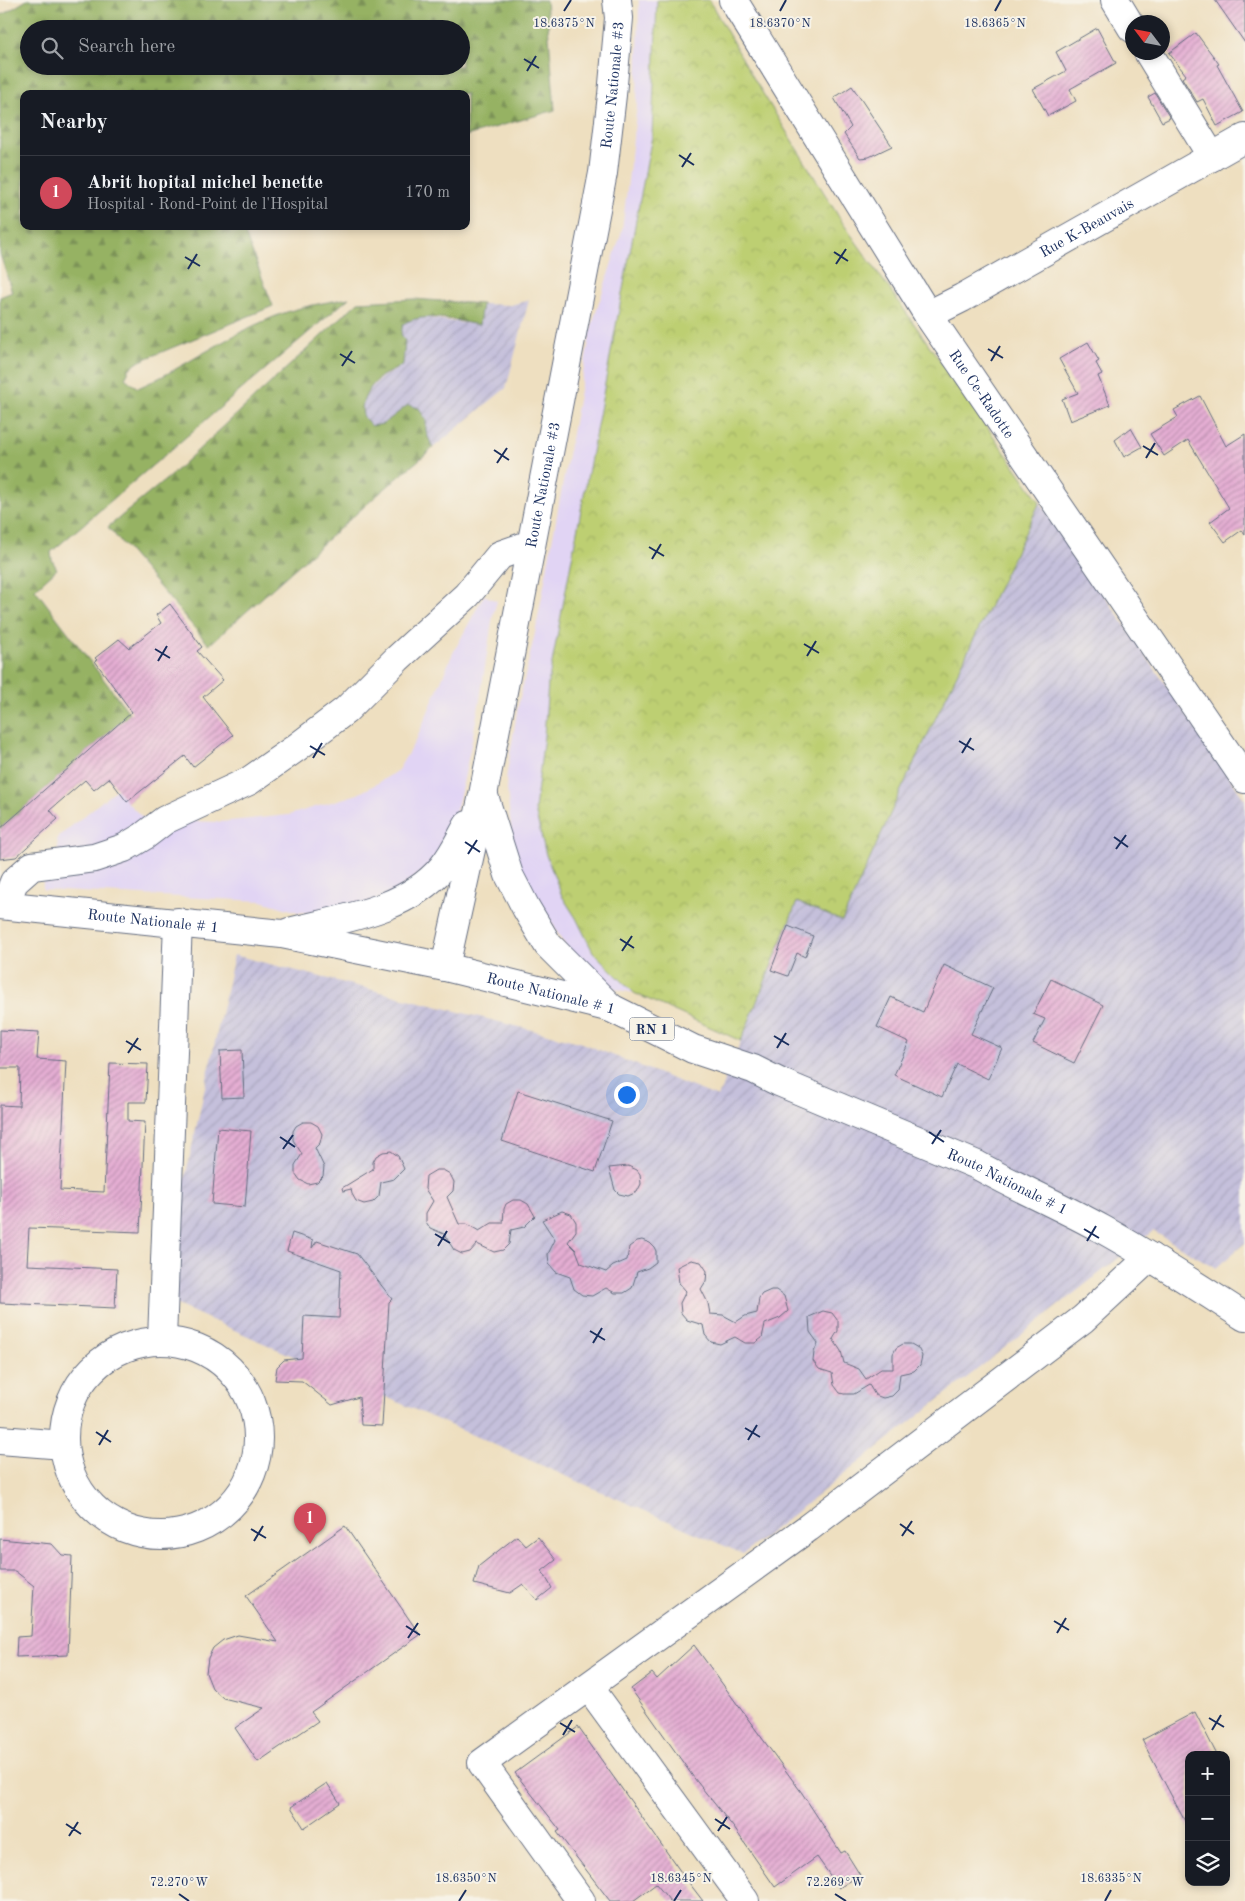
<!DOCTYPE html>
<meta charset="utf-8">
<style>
:root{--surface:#171b24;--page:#20242c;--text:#f1f3f6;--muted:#9ea1a6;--line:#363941;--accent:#d1495b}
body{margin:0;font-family:"Old Standard TT",serif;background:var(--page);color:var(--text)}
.controls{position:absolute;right:15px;bottom:15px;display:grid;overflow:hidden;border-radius:10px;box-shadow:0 2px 8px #0003}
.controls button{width:45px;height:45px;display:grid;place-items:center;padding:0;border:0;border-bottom:1px solid var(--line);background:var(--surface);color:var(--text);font:25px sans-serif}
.compass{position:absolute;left:1125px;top:15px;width:45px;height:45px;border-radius:50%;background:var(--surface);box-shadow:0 2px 8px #0003;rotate:302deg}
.you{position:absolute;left:626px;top:1094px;width:18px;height:18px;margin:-12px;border:4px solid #fff;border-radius:50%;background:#1a73e8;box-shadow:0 0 0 8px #1a73e833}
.badge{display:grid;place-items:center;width:32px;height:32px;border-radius:50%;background:var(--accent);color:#fff;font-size:16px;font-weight:700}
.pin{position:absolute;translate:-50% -41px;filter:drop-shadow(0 1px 2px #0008)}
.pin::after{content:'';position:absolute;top:26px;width:18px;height:15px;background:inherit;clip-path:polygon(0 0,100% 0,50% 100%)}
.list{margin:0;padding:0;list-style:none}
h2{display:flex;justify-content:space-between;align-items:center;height:65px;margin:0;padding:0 20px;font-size:21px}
h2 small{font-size:16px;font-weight:400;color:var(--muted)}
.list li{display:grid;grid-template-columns:32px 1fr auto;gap:15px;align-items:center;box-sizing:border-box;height:75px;padding:0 20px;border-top:1px solid var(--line)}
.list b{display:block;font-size:19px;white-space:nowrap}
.list p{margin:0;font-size:16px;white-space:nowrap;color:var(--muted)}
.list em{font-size:16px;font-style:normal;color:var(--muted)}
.icon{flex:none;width:28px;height:28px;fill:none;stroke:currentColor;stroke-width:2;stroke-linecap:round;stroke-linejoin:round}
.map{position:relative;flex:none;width:1245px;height:1901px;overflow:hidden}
.search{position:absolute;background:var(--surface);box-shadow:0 2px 8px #0003;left:20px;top:20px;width:450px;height:55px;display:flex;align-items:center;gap:12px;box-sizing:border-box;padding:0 18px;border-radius:28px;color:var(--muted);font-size:19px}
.panel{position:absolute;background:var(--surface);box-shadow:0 2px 8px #0003;left:20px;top:90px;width:450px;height:140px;border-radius:10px}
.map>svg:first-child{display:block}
.built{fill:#e1d4f4}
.industrial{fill:url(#industrial-furrows)}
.forest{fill:url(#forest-firs);stroke:#587061;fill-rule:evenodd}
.park{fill:url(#park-crowns);stroke:#6c7f68}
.building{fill:url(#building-hatch)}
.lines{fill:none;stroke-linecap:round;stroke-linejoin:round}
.minor-casing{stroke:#656d80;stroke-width:30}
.major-casing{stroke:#656d80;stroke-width:30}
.minor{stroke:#fff;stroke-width:28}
.major{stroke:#fff;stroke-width:28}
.ticks{fill:none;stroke:#1b2f5e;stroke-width:2}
.labels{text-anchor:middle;stroke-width:4;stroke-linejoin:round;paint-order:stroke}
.shield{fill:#f7f3e8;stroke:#5d6a87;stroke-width:1}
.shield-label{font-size:14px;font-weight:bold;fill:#1b2f5e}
.street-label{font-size:15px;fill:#1b2f5e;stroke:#f7f3e8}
.ticks-label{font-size:12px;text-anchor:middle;fill:#1b2f5e;stroke:#f7f3e8;stroke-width:4;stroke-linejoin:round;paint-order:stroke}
</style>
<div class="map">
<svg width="1245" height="1901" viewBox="0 0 1245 1901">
<defs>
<pattern id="industrial-furrows" width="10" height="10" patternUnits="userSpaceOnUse" patternTransform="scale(1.25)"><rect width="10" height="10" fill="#c5c0db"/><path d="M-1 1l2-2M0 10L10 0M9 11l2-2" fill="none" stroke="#a9a5be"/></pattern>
<pattern id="forest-firs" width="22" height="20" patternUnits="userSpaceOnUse" patternTransform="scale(1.25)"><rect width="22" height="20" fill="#96b264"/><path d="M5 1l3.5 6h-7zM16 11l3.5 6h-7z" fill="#7a9156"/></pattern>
<pattern id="park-crowns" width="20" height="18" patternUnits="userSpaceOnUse" patternTransform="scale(1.25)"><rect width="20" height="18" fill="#bdcf72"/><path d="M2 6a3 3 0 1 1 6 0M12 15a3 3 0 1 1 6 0" fill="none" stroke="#a2b265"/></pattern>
<pattern id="building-hatch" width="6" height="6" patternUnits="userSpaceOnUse" patternTransform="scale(1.25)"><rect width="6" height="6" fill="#e5aed3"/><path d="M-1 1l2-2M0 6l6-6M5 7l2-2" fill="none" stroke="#b98eae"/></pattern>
</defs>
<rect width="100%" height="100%" fill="#f7f3e8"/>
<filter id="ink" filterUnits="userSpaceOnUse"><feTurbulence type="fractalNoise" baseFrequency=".02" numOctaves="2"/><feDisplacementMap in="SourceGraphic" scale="10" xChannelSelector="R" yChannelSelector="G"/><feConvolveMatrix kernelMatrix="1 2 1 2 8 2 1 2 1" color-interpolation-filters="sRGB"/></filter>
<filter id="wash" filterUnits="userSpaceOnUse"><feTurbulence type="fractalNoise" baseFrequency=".0096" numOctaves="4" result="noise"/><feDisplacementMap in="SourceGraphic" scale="20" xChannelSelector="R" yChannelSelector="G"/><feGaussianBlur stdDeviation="1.12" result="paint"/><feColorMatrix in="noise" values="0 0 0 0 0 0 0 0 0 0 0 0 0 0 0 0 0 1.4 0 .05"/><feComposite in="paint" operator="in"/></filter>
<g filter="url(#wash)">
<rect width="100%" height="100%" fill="#eedfc0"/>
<g class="built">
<polygon points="639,0 657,0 652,136 548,684 544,736 562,896 576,918 593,952 634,993 616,989 591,975 565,945 522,872 513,847 506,779 518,706 536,629 592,325 622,231 637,106"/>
<polygon points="484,595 497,601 493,615 479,705 464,779 452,827 434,863 390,895 334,914 298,912 262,901 43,890 43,879 60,867 57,838 117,789 127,802 158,833 184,821 220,822 289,815 358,794 380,782 398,770 417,738 452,655"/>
</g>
<g class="industrial">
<polygon points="529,300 506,388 433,448 426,432 426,420 393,416 383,424 371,426 363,416 362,403 370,389 382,377 396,370 405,341 401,334 403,324 412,318 428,318 478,325 482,304 511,305"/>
<polygon points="1040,502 1245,800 1245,1243 1216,1268 1153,1231 743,1554 159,1297 234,955 579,1042 718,1097 797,902 842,921 901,790"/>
</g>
<g class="forest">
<path d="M27 0H546L555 110 466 136V94H24V226H242L273 306 140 361 130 368 125 378 131 383 138 388C184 368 224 337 271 318 296 307 323 303 349 298L51 552 52 560 57 569 35 589 130 714 0 829V297L12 292 0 254V16ZM29 29H461V66H29Z"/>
<path d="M414 299 482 304 479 325C456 321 424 311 403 324L401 334 405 341 403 364C396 370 389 372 382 376 371 384 357 404 364 417 366 420 369 423 372 426L383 424 408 405 419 408 426 420V432L433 448 375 497 209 645 108 527 169 477 358 302Z"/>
</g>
<polygon class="park" points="657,0 709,0 754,79 842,222 1040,502 901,790 842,921 797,902 741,1041 634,993 593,952 576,918 562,896 546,855 535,810 544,736 548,684 652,136"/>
<g id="blocks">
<g class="building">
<polygon points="1215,0 1245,0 1245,43"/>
<polygon points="1097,28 1116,63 1070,89 1076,101 1048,116 1033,89 1066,71 1056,52"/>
<polygon points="1196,33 1219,64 1217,65 1243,112 1217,126 1203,99 1197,102 1182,78 1186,75 1169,53"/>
<polygon points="852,86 892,146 869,157 860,158 844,134 851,127 834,98"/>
<polygon points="1155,93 1170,118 1162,122 1148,97"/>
<polygon points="1088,342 1099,361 1096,363 1102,374 1098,376 1110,405 1070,421 1062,399 1078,393 1059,359"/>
<polygon points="1200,396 1226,446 1245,434 1245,534 1242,530 1225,542 1210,522 1229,508 1188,440 1164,456 1150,434 1178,417 1174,410"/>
<polygon points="1131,428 1142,447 1124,457 1115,440"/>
<polygon points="170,604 202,647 197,651 223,680 203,697 233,735 193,767 185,756 127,802 109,778 94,790 85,780 50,810 58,819 16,857 0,859 0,829 132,712 95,661 97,660 95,658 119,639 129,648 161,623 156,615"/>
<polygon points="788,926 813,936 805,957 797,953 788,976 771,970"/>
<polygon points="944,965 993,988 971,1034 1002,1048 988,1079 957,1064 942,1097 894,1075 909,1042 877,1027 891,997 923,1012"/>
<polygon points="1051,979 1103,1005 1074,1063 1033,1043 1045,1019 1033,1014"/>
<polygon points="0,1030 39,1032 37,1059 66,1061 60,1190 104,1192 110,1063 148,1064 146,1102 128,1102 128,1121 145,1122 140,1232 29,1228 27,1265 117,1269 115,1308 0,1303 0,1105 19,1106 20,1068 0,1068"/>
<polygon points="242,1050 244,1097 222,1098 220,1051"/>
<polygon points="518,1091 612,1121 595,1172 502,1141"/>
<polygon points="303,1122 311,1122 318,1126 322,1134 320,1143 315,1148 324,1167 323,1176 317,1182 308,1184 300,1180 295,1173 295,1165 302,1154 293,1140 293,1131 296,1126"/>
<polygon points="218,1128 251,1131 245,1207 212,1204"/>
<polygon points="391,1151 398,1156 404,1169 394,1179 381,1182 379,1196 373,1202 364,1204 356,1201 352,1194 351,1189 343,1191 342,1188 373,1169 373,1162 376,1156 383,1152"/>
<polygon points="628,1166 637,1170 640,1174 641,1184 637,1192 628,1196 619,1194 615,1190 609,1168"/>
<polygon points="436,1170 443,1170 450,1174 454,1182 453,1191 447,1197 459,1224 467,1224 479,1231 492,1223 503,1223 504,1209 506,1204 513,1200 521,1200 528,1204 535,1216 524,1227 511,1230 509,1244 503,1250 494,1252 477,1244 470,1252 462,1254 454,1250 444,1234 430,1228 426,1222 426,1213 433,1201 425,1189 426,1176"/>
<polygon points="562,1211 571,1214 576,1222 576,1231 568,1242 576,1250 581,1263 606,1272 613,1266 627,1260 629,1247 637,1241 642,1240 650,1243 654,1247 656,1251 656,1262 648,1268 637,1272 632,1288 624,1293 615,1293 606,1288 592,1296 582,1295 574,1289 570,1277 556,1272 549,1264 548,1254 555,1240 542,1220"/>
<polygon points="292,1233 313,1240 312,1248 317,1241 357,1254 392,1299 389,1302 382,1426 361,1425 359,1397 332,1405 302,1381 275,1380 277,1367 284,1360 302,1358 304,1316 339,1318 341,1270 287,1251"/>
<polygon points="691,1260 701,1262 707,1271 706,1281 701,1289 708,1303 710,1314 723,1315 736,1322 745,1316 757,1313 759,1298 762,1294 771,1290 776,1290 784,1296 788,1311 780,1318 765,1324 762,1338 755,1343 745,1343 735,1337 720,1344 711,1342 705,1335 703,1325 687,1320 681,1313 680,1303 686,1291 679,1283 677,1267"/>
<polygon points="823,1311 832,1313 838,1321 838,1331 833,1339 841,1351 844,1363 859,1369 866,1379 881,1369 893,1369 893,1354 896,1348 903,1344 911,1344 918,1348 922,1356 920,1365 914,1371 900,1374 898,1390 892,1396 883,1398 875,1395 869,1385 854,1394 844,1394 840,1393 834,1385 832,1373 819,1369 813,1361 814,1352 818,1343 810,1332 809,1317"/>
<polygon points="345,1526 420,1635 311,1712 318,1721 258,1762 235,1728 264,1708 223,1698 212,1688 206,1673 208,1658 213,1648 223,1640 238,1635 278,1642 246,1596"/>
<polygon points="517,1536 526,1546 538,1537 556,1560 542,1571 552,1588 537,1600 523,1584 510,1593 474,1584 479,1566"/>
<polygon points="0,1539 52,1544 62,1555 72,1556 68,1655 16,1657 17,1637 31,1636 34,1586 15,1571 0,1571"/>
<polygon points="694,1645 802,1793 841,1853 845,1851 860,1875 839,1888 817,1857 775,1887 734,1828 694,1778 631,1689 652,1673 657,1679"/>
<polygon points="1195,1712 1217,1755 1189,1755 1189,1829 1142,1740"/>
<polygon points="578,1727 683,1875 703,1901 670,1901 656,1884 633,1901 610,1901 557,1832 560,1830 515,1773"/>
<polygon points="327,1783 340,1803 304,1828 291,1807"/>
</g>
</g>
</g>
<g filter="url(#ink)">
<use href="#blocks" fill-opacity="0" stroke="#656d80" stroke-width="1"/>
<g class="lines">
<g class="minor-casing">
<g id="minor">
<path id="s1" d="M733 0 928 315 1245 779"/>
<polyline points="1115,0 1132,28"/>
<polyline points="1148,52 1212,157"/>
<path id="s2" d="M928 315 962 298 1245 138"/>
<polyline points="5,905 14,882 32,866 94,858 124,848 144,836 165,820 249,781 296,748 346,710 397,659 467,595 500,555 531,544"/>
<polyline points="162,1339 178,922"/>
<circle cx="161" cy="1438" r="97"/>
<polyline points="0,1440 64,1445"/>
<polyline points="589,1687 745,1901"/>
<polyline points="581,1901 482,1763 808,1528 1083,1319 1150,1257"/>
</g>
</g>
<g class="major-casing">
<g id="major">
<polyline points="484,796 509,875 526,908 548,945 611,1008"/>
<path id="s3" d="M0 905 282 934 445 967 611 1008 693 1049 753 1069 779 1082 977 1165C1018 1188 1061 1206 1102 1229 1151 1256 1198 1287 1245 1317"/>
<path d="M289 932C340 919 406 911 442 868 453 855 460 839 468 825"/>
<path id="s4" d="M445 967 483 795 603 173 612 95 619 18 617 0"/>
</g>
</g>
<use href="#minor" class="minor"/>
<use href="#major" class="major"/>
</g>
</g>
<path class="ticks" d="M564 11 571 0M780 11 786 0M995 11 1001 0M524 59 539 68M527 71 536 56M679 155 694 165M682 167 691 153M834 252 848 261M185 257 200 266M836 264 846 249M188 269 197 254M988 349 1003 358M340 354 355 363M991 361 1000 346M342 366 352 351M1143 446 1158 455M494 450 509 460M1146 458 1155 443M497 463 507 448M649 547 664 556M652 559 661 544M804 644 819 653M155 649 170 658M807 656 816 641M158 661 167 646M959 741 974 750M310 746 325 755M962 753 971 738M313 758 322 743M1114 837 1128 847M465 842 480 852M1116 849 1126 835M468 854 477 840M620 939 634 948M622 951 632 936M774 1036 789 1045M126 1041 141 1050M777 1048 786 1033M128 1053 138 1038M929 1132 944 1142M280 1137 295 1147M932 1144 941 1130M283 1149 293 1135M1084 1229 1099 1238M435 1234 450 1243M1087 1241 1096 1226M438 1246 447 1231M590 1331 605 1340M593 1343 602 1328M745 1428 760 1437M96 1432 111 1442M748 1440 757 1425M99 1445 108 1430M900 1524 914 1534M251 1529 266 1538M902 1536 912 1521M254 1541 263 1526M1054 1621 1069 1630M406 1626 420 1635M1057 1633 1066 1618M408 1638 418 1623M1209 1718 1224 1727M560 1723 575 1732M1212 1730 1221 1715M563 1735 572 1720M715 1819 730 1829M66 1824 81 1834M718 1831 727 1817M69 1836 78 1822M179 1894 189 1901M835 1894 846 1901M459 1901 466 1890M674 1901 681 1890M1105 1901 1111 1890"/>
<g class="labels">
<rect class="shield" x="629.5" y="1017.5" width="45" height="23" rx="4"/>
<g class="shield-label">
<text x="652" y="1034">RN 1</text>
</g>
<g class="street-label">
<text dy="5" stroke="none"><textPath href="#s4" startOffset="898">Route Nationale #3</textPath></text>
<text dy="5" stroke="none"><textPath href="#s2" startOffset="181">Rue K-Beauvais</textPath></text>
<text dy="5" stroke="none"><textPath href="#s1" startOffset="466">Rue Ce-Radotte</textPath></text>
<text dy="5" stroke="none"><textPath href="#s4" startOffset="492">Route Nationale #3</textPath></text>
<text dy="5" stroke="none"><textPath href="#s3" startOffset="154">Route Nationale # 1</textPath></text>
<text dy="5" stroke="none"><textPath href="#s3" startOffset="559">Route Nationale # 1</textPath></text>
<text dy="5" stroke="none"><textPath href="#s3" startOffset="1054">Route Nationale # 1</textPath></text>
</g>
</g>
<g class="ticks-label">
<text x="564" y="27">18.6375°N</text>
<text x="780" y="27">18.6370°N</text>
<text x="995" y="27">18.6365°N</text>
<text x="466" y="1882">18.6350°N</text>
<text x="681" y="1882">18.6345°N</text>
<text x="1111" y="1882">18.6335°N</text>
<text x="179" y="1886">72.270°W</text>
<text x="835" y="1886">72.269°W</text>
</g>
</svg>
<div class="controls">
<button>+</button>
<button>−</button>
<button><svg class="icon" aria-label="layers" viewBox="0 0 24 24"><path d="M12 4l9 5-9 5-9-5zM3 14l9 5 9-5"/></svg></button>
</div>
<svg class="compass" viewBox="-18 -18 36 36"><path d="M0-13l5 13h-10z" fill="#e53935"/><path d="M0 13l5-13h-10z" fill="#9ea1a6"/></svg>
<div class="you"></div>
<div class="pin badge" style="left:310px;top:1544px">1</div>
<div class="search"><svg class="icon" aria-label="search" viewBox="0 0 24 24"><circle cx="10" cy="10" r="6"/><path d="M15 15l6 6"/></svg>Search here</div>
<section class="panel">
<h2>Nearby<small></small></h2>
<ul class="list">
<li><span class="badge">1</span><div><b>Abrit hopital michel benette</b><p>Hospital · Rond-Point de l'Hospital</p></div><em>170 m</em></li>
</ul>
</section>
</div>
